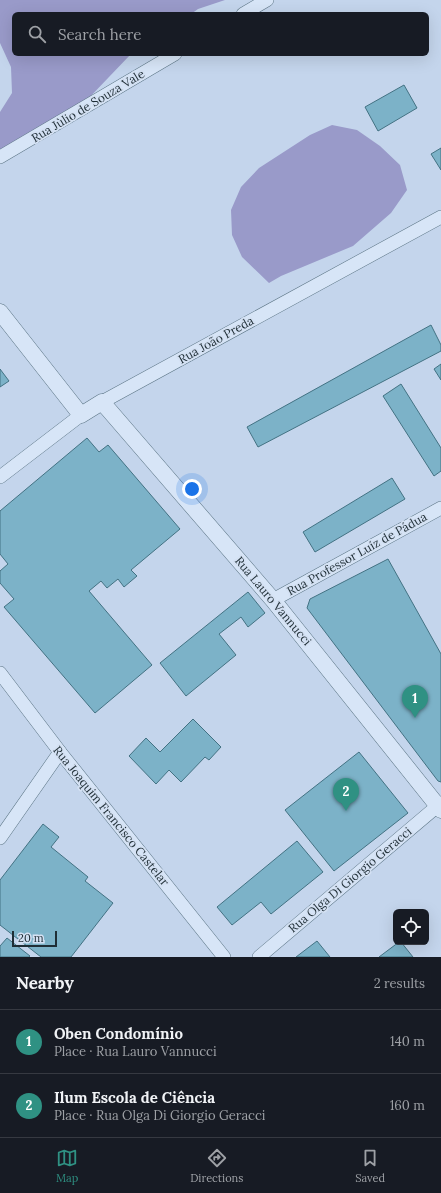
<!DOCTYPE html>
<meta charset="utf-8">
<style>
:root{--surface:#171b24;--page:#20242c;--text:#f1f3f6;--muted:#9ea1a6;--line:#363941;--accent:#2f9183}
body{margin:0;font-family:Lora,serif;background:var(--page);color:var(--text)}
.controls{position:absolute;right:12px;bottom:12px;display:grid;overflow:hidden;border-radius:6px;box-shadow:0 4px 16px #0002}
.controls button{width:36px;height:36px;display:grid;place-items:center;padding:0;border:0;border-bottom:1px solid var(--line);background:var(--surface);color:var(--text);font:20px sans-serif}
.scale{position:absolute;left:12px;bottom:10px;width:45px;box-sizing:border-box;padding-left:4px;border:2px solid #1f2e36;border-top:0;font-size:11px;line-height:14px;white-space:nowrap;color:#1f2e36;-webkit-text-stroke:3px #d4e1f3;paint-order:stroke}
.you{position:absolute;left:192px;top:489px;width:14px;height:14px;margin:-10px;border:3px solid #fff;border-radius:50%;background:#1a73e8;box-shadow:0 0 0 6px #1a73e833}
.badge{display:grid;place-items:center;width:26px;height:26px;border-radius:50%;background:var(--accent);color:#fff;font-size:13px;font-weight:700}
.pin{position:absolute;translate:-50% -33px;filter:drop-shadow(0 1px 2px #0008)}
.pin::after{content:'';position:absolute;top:21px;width:14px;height:12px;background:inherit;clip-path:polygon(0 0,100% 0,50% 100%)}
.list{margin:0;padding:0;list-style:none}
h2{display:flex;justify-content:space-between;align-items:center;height:52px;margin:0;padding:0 16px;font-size:17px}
h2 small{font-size:13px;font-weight:400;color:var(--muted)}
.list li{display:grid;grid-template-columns:26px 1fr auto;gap:12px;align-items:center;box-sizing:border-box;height:64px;padding:0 16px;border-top:1px solid var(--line)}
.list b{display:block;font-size:15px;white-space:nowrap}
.list p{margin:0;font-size:13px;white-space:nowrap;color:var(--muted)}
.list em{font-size:13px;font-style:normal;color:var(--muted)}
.icon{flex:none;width:22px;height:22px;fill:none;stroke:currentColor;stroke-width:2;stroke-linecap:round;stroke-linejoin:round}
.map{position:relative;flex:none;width:441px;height:957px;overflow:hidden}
.search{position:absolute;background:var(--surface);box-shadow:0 4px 16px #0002;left:12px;right:12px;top:12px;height:44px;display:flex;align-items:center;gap:10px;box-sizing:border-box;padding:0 14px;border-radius:6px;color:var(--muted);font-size:15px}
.sheet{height:180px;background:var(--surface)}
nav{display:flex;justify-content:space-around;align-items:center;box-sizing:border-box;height:56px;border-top:1px solid var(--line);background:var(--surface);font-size:11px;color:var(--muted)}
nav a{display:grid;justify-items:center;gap:2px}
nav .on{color:var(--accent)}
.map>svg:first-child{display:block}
.green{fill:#999ac9}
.building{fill:#7cb2c8;stroke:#437283}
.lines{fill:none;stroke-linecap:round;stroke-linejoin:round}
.minor-casing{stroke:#5c7585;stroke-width:14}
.tertiary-casing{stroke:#5c7585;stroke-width:17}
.minor{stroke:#d7e5f7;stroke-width:13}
.tertiary{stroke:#d7e5f7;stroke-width:16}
.labels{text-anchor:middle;stroke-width:3.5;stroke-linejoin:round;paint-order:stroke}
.street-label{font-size:12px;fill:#1f2e36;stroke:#d4e1f3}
</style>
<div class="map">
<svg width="441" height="957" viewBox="0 0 441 957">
<rect width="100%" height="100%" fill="#c4d5ec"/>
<g class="green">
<polygon points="0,0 225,0 198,9 191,14 14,14 14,54 131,54 64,124 0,159 0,112 12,93 11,67 0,43"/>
<polygon points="332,125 357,130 380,146 400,165 407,190 391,213 353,246 281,276 269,283 242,257 232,235 231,210 241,187 259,168 310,135"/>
</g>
<g class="building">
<polygon points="404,85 417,108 378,131 365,107"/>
<polygon points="441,148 441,170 431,154"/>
<polygon points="431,325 441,345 441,351 258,447 247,427"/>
<polygon points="441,364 441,380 434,369"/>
<polygon points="0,369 9,381 0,387"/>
<polygon points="401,384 441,448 441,471 434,476 383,396"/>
<polygon points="87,438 99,452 108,445 180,529 131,570 137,576 124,587 118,579 107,588 101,581 89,591 152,665 95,713 4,607 14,599 0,583 0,571 8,564 0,554 0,511"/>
<polygon points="392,478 405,499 315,552 303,532"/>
<polygon points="388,559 441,654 441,782 438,781 307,608 310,599"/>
<polygon points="248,592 265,613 248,627 241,617 219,634 236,655 186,696 160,663"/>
<polygon points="193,719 221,747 209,760 205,757 181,782 169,770 156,784 129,756 146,738 160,752"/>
<polygon points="359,752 408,813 334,871 285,810"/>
<polygon points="43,824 59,837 51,847 88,877 85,881 113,903 71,957 41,957 0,925 0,880"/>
<polygon points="297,841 323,872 271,914 261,902 232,925 217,907"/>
<polygon points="7,938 30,956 29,957 0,957 0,946"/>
<polygon points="317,941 330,957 296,957"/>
<polygon points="399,942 401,942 413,957 379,957"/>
</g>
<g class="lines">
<g class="minor-casing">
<g id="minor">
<polyline points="243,14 267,0"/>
<polyline points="0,157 175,54"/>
<polyline points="102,402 441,217"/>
<polyline points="0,477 81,415"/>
<polyline points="273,600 441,508"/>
<polyline points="0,673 60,752 224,957"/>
<polyline points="0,838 60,752"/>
<polyline points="259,957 441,803"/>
</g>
</g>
<g class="tertiary-casing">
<polyline id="tertiary" points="0,312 81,415 102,402 273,600 441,810"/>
</g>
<use href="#minor" class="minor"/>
<use href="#tertiary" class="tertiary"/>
</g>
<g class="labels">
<g class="street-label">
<text transform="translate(88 106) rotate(-31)" y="4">Rua Jùlio de Souza Vale</text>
<text transform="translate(216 340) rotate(-29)" y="4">Rua João Preda</text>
<text transform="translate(357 554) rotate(-29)" y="4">Rua Professor Luíz de Pádua</text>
<text transform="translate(273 601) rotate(50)" y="4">Rua Lauro Vannucci</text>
<text transform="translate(111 816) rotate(51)" y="4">Rua Joaquim Francisco Castelar</text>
<text transform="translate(350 880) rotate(-40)" y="4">Rua Olga Di Giorgio Geracci</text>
</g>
</g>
</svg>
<div class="controls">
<button><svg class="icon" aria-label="locate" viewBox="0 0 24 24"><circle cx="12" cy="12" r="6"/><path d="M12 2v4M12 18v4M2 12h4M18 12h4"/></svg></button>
</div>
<div class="scale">20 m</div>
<div class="you"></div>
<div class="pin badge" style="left:415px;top:718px">1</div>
<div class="pin badge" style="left:346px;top:811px">2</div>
<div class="search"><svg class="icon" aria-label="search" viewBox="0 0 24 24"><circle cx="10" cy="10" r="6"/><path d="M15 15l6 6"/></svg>Search here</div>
</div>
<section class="sheet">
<h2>Nearby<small>2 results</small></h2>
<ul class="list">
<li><span class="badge">1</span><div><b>Oben Condomínio</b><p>Place · Rua Lauro Vannucci</p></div><em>140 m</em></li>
<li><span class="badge">2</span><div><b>Ilum Escola de Ciência</b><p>Place · Rua Olga Di Giorgio Geracci</p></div><em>160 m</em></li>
</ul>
</section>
<nav>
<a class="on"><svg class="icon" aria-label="map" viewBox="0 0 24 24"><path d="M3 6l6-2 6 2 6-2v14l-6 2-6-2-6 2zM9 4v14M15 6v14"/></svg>Map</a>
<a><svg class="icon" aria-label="directions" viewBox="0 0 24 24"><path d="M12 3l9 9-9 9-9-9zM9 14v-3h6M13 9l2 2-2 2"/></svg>Directions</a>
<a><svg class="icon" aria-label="saved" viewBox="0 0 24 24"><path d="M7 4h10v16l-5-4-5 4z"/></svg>Saved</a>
</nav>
